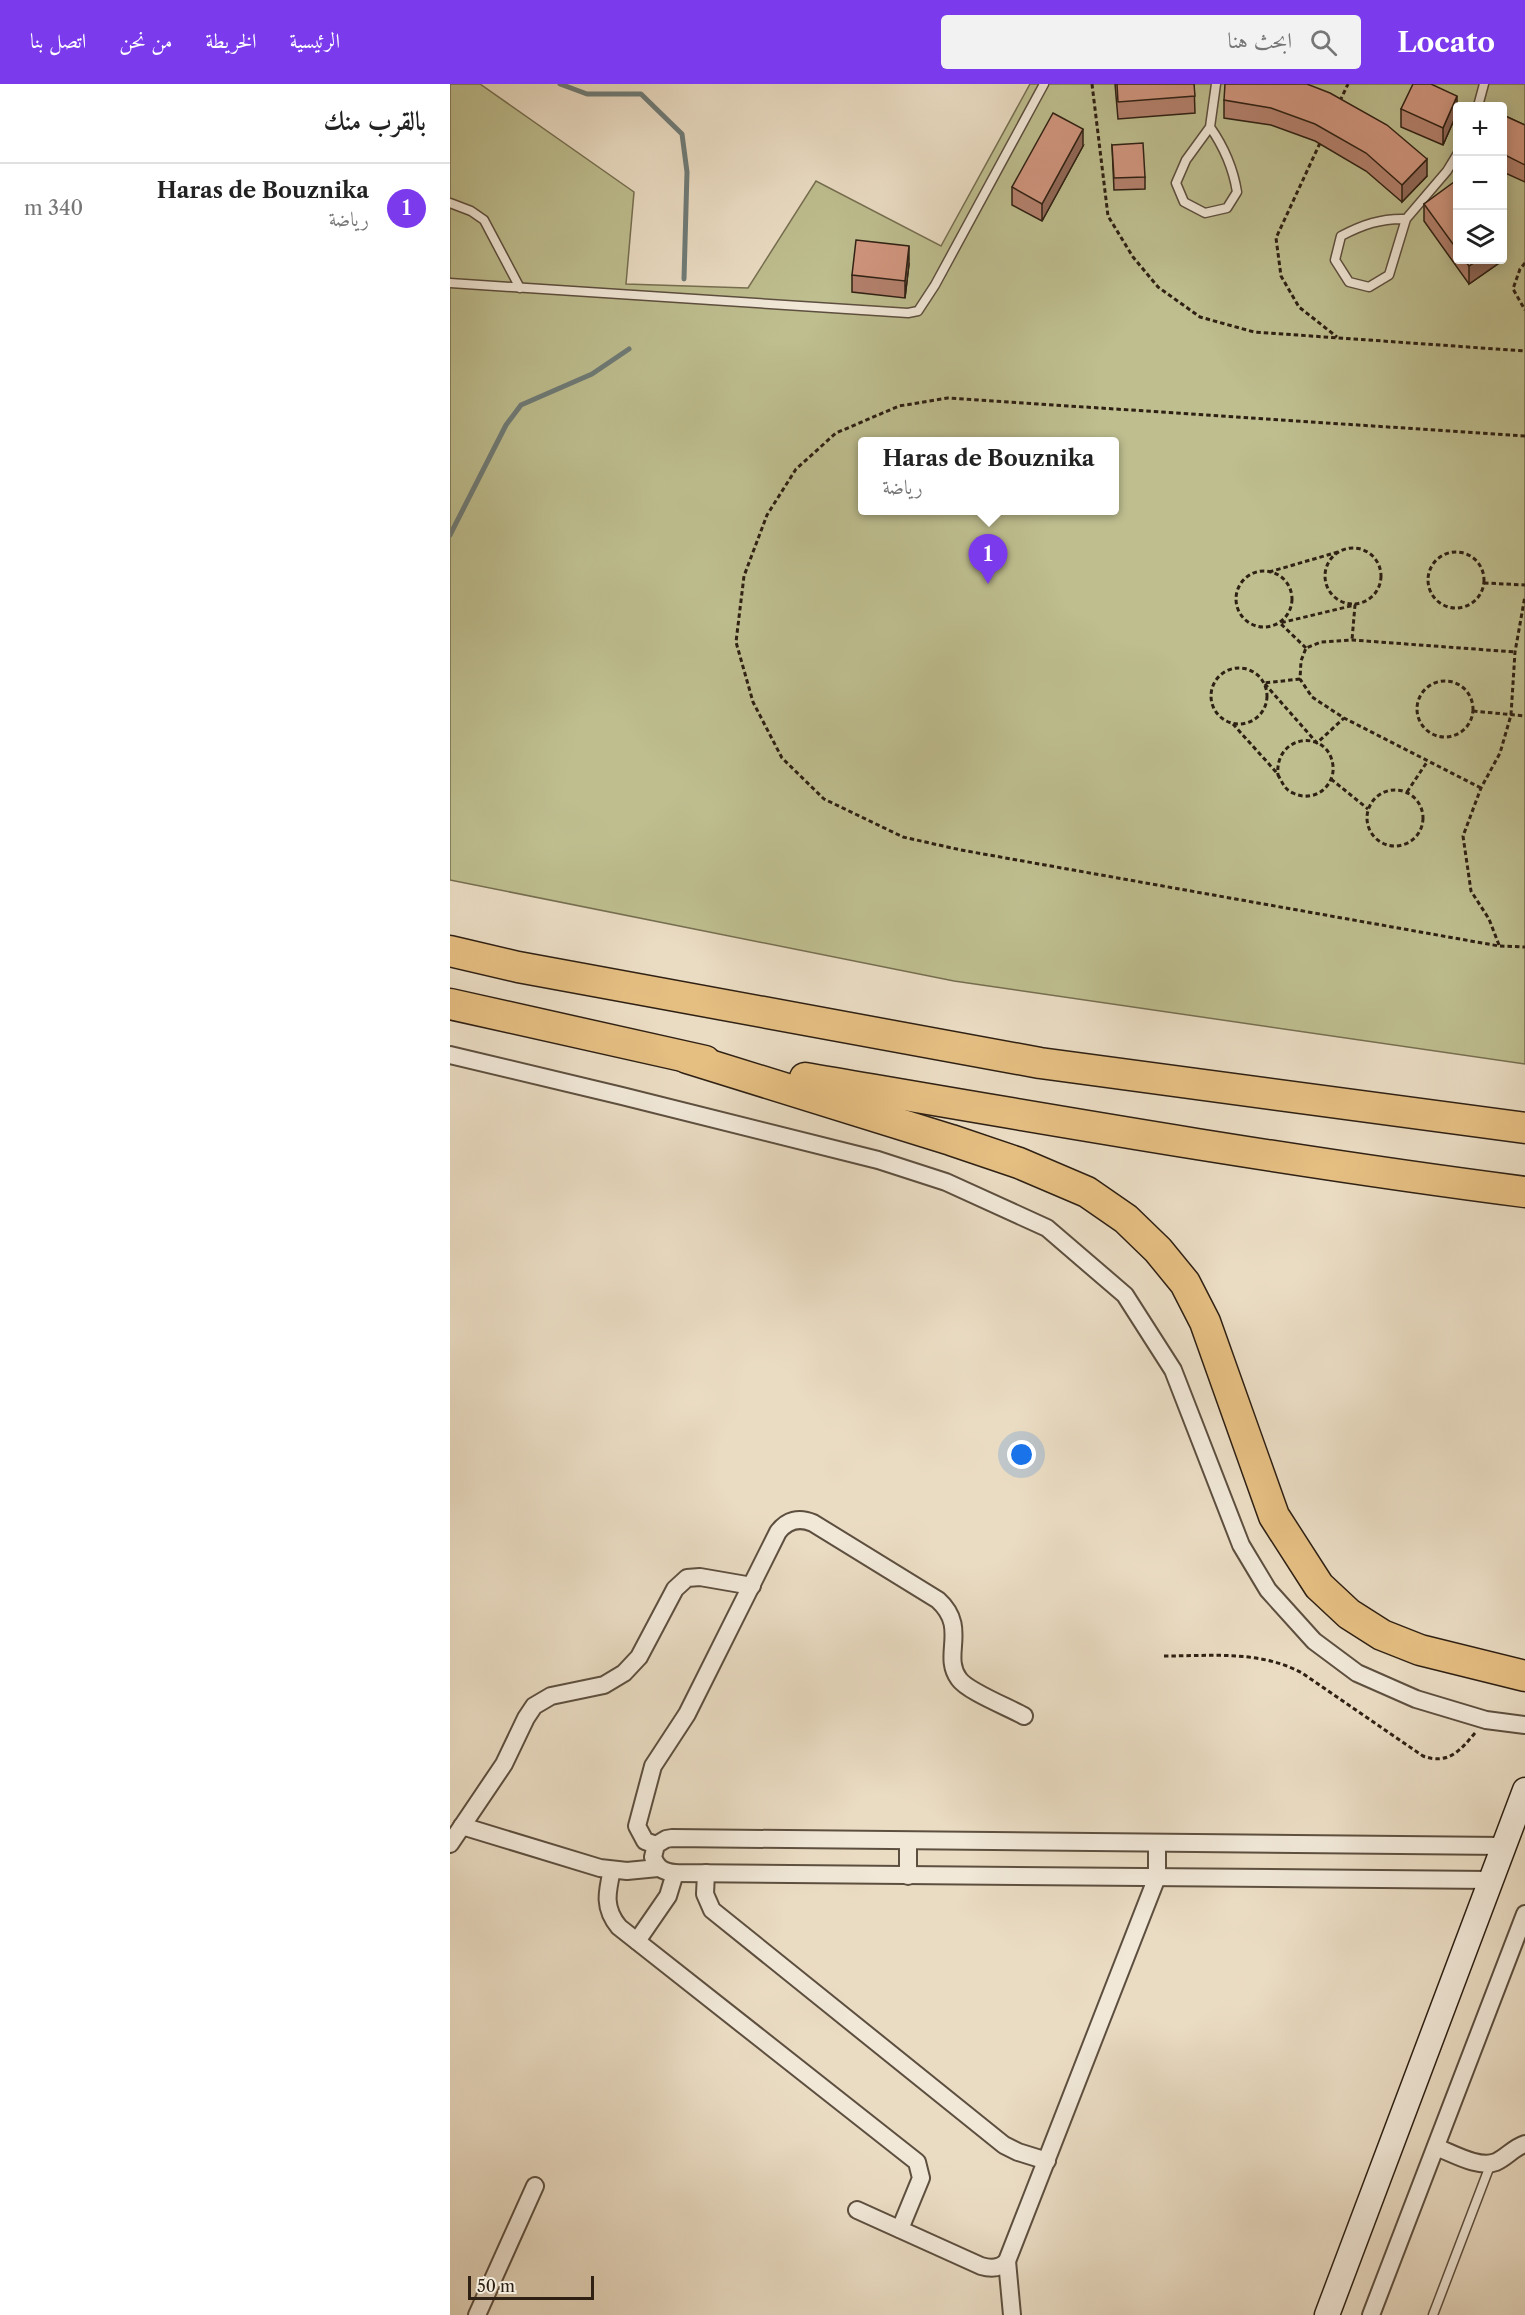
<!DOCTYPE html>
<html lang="ar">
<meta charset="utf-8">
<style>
:root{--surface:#fff;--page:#f2f2f2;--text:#222;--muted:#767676;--line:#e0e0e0;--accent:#7c3aed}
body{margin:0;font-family:"Libre Caslon Text",Amiri,serif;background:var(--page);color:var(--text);direction:rtl}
.controls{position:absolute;right:18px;top:18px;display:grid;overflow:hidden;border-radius:6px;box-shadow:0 3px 15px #0003}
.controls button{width:54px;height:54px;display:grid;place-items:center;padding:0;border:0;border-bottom:2px solid var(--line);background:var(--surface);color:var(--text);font:30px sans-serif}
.scale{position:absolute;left:18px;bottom:15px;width:126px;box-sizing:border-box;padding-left:6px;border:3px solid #2e2013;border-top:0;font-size:16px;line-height:21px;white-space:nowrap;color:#2e2013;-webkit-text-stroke:4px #f1e8d8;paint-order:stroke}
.you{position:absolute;left:572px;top:1371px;width:21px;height:21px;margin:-15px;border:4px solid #fff;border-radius:50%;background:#1a73e8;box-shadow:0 0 0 9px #1a73e833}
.badge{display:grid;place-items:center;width:39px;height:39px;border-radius:50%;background:var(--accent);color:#fff;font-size:20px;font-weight:700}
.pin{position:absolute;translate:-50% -50px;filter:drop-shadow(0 2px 3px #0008)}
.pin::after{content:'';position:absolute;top:32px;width:21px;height:18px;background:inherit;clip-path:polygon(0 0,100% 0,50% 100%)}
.popup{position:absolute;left:408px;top:353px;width:261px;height:78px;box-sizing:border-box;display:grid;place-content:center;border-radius:6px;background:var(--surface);filter:drop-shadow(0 2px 4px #0005);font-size:20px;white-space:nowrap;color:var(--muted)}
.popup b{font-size:22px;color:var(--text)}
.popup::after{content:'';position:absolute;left:50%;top:100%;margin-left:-12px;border:12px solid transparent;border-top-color:var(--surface)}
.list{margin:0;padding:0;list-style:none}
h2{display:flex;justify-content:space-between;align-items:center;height:78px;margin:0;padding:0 24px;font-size:26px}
h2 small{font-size:20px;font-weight:400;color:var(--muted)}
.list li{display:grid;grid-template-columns:39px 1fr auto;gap:18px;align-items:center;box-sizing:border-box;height:90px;padding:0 24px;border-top:2px solid var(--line)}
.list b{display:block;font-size:22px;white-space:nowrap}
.list p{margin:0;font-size:20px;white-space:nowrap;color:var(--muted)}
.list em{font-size:20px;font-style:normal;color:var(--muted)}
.icon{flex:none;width:33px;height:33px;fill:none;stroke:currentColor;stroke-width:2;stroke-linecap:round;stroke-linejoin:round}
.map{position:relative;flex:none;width:1075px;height:2231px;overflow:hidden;direction:ltr}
header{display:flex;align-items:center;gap:36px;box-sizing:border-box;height:84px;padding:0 30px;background:var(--accent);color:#fff}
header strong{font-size:28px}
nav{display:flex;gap:33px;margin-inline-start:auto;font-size:21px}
.search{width:420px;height:54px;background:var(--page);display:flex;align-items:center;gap:15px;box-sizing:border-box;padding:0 21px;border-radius:6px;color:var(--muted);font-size:22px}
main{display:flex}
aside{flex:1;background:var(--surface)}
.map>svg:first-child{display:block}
.green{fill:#bebe8f;stroke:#766f51;stroke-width:1.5;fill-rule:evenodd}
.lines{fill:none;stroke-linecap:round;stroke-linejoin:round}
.stream{stroke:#6f7c78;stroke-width:5}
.lane-casing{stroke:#5d4f3f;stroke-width:11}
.street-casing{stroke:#5d4f3f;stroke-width:20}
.secondary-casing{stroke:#2e2013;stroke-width:27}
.highway-casing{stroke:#2e2013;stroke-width:33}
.path{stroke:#2e2013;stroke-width:3;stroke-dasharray:4.5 3;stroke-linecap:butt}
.lane{stroke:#f1e8d8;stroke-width:8}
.street{stroke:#f1e8d8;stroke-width:16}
.secondary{stroke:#f1e8d8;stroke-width:24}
.highway{stroke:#e5be82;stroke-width:30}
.wall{fill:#b4816d;stroke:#2e2013;stroke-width:1.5}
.shaded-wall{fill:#926959;stroke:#2e2013;stroke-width:1.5}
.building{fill:#d1967f;stroke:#2e2013;stroke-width:1.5}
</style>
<header>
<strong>Locato</strong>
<div class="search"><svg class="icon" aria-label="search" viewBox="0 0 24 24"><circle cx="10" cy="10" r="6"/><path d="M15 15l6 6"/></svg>ابحث هنا</div>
<nav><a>الرئيسية</a><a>الخريطة</a><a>من نحن</a><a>اتصل بنا</a></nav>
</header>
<main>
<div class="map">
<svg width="1075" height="2231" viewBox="0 0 1075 2231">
<rect width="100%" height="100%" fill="#eadcc3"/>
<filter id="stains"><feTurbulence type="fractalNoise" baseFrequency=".00333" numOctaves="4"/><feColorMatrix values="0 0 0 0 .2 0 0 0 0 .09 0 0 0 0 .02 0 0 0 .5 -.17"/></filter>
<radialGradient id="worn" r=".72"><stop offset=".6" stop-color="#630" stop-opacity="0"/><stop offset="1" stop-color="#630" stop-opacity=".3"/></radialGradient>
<path class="green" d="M0 0H30L184 108 176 200 298 204 366 97 491 162 580 0H1075V980L504 897 0 796ZM1008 22H1052V176H1008ZM412 358H664V426H412Z"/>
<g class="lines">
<g class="stream">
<polyline points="110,0 137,10 191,10 232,50 237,88 234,195"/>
<polyline points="0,451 56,341 71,321 142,290 179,265"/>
</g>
<g class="lane-casing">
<g id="lane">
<polyline points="1028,22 1034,0"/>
<path d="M760 43C774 63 783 83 787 108L777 124 755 129 734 118 726 99 736 76 760 43 766 0"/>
<polyline points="0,119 21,127 34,136 70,204"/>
<path d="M956 135C931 134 912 141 891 152L885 176 899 198 919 203 939 191 956 135 997 87 1008 69"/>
<polyline points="0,199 458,229 468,227 485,201 594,0"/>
<polyline points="983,2231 1041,2079"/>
</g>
</g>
<g class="street-casing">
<g id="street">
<polyline points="0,971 172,1012 428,1076 496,1098 597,1144 675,1211 723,1286 791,1461 818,1506 864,1557 907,1589 966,1615 1036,1636 1075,1641"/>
<polyline points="12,1742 150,1784 177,1787 208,1784"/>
<polyline points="0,1760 54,1680 76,1634 84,1622 101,1612 154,1601 174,1589 189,1573 225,1505 237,1494 250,1493 302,1502"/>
<path d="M206 1761 195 1757 187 1742 203 1682 237 1630 328 1448C337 1436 349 1433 363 1439L488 1516C519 1544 491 1571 509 1595 517 1607 560 1624 574 1632"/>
<path d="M162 1786C157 1808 153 1824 169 1843L467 2078 471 2094 450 2145"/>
<polyline points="256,1789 255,1810 262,1826 554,2061 568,2068 597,2077"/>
<polyline points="458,1792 458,1757"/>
<path d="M1041 1796 225 1789C213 1788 207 1784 203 1773L206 1761 216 1755 222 1754 1054 1762"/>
<polyline points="187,1857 218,1812 225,1789"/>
<path d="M986 2063C1002 2069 1029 2085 1046 2078 1057 2073 1063 2064 1075 2060"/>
<path d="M407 2126 531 2182C541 2185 550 2185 557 2177L707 1793V1759"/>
<polyline points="557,2177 562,2231"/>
<polyline points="27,2231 85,2102"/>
<polyline points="921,2231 1075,1830"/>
</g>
</g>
<g class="secondary-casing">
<polyline id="secondary" points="877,2231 1075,1706"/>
</g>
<g class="highway-casing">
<g id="highway">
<polyline points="0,867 68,883 590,979 1075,1044"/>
<polyline points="0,920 255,977"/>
<polyline points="237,974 501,1056 569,1079 637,1108 676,1135 708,1166 735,1199 755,1238 824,1432 869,1502 899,1530 932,1551 970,1566 1075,1592"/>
<path d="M355 994C595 1035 834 1077 1075 1108"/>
</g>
</g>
<g class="path">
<polyline points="642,0 658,132 683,173 708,203 750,233 804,248 1075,267"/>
<polyline points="890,17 898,0"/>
<polyline points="870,59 826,154 831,192 849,223 887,253"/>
<polyline points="1075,179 1070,185 1063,205 1075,226"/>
<polyline points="1075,352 498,314 449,322 386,349 346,385 317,431 294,492 286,558 303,618 332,674 374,715 453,753 511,766 1049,862 1075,863"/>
<circle cx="903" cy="492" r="28"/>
<circle cx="1006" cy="496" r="28"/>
<circle cx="814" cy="515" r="28"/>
<polyline points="819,488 888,468"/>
<polyline points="1034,499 1075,501"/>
<polyline points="856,564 830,539 905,521 902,556"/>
<circle cx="789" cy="612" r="28"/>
<polyline points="850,595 814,599 867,659 894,634"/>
<circle cx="995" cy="625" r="28"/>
<polyline points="1023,627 1075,632"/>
<path d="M783 640C797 656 812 672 826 688 832 696 833 705 843 709 853 714 865 713 873 706 880 700 884 691 883 682 879 644 824 650 828 691"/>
<polyline points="881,695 918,725"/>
<polyline points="1031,704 894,634 862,613 850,595 851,577 856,564 871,558 902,556 1065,568"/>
<circle cx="945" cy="734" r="28"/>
<polyline points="957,708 977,678"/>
<polyline points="1049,861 1039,835 1021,807 1013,752 1031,704 1050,669 1061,631 1065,568 1075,512"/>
<path d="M714 1572C760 1572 810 1566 852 1589L973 1672C998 1681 1010 1667 1025 1649"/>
</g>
<use href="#lane" class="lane"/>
<use href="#street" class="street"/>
<use href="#secondary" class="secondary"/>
<use href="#highway" class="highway"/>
</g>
<g class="wall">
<polygon points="665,0 744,0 745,29 668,35"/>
<polygon points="857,0 977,92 952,118 916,87 865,57 821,41 774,34 774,16"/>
<polygon points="951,25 1007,29 993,61 951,43"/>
<polygon points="1053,31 1075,41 1075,98 1053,88"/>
<polygon points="662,61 695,93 695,105 664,106"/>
<polygon points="633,62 592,137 562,121 562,103"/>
<polygon points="1008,103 1008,176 1049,176 1049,179 1019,200 974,137 974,120"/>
<polygon points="459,180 455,214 402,208 402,191"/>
</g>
<g class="shaded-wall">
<polygon points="1007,12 1007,29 993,61 993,44"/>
<polygon points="633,45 633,62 592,137 592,120"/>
<polygon points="977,75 977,92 952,118 952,101"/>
<polygon points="459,162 459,180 455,214 455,197"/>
<polygon points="1028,176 1049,176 1049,179 1019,200 1019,182"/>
</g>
<g class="building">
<polygon points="667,0 744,0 745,12 668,18"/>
<polygon points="775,0 857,0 880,9 937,41 977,75 952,101 916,69 865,40 821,24 774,16"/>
<polygon points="963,0 981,0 1007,12 993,44 951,25"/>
<polygon points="603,29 633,45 592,120 562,103"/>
<polygon points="1053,31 1075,41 1075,81 1053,70"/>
<polygon points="693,59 695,93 664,94 662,61"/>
<polygon points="1004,98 1008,103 1008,167 974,120"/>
<polygon points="406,156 459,162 455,197 402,191"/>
<polygon points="1014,176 1028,176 1019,182"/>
</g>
<rect width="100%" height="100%" filter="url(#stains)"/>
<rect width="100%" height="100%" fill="url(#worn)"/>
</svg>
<div class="controls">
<button>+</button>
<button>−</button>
<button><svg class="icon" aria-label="layers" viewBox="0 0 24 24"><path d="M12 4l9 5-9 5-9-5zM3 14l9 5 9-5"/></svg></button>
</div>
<div class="scale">50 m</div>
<div class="you"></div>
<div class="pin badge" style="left:538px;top:500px">1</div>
<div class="popup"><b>Haras de Bouznika</b>رياضة</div>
</div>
<aside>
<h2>بالقرب منك<small></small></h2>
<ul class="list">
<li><span class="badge">1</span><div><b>Haras de Bouznika</b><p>رياضة</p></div><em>340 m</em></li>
</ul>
</aside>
</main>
